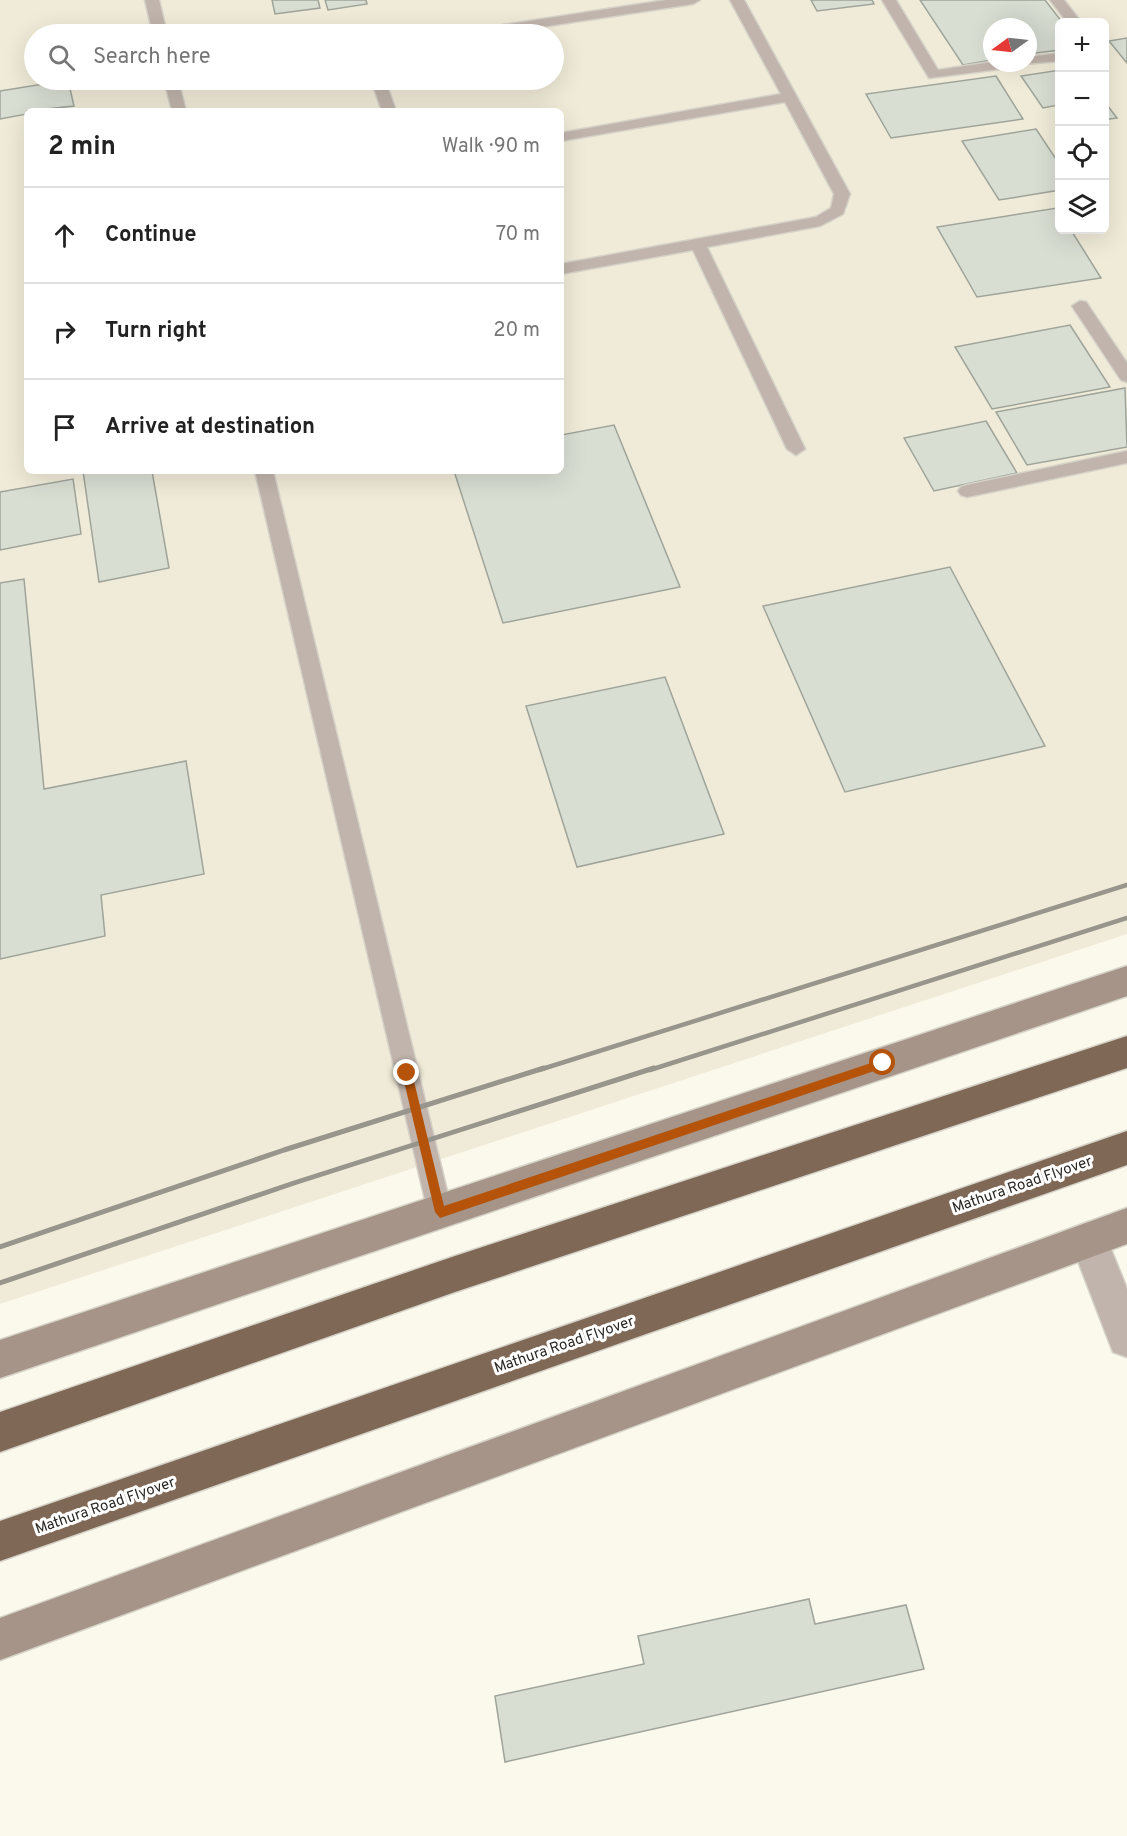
<!DOCTYPE html>
<meta charset="utf-8">
<style>
:root{--surface:#fff;--page:#f2f2f2;--text:#222;--muted:#767676;--line:#e0e0e0}
body{margin:0;font-family:Overpass,sans-serif;background:var(--page);color:var(--text)}
.controls{position:absolute;right:18px;top:18px;display:grid;overflow:hidden;border-radius:9px;box-shadow:0 6px 24px #0002}
.controls button{width:54px;height:54px;display:grid;place-items:center;padding:0;border:0;border-bottom:2px solid var(--line);background:var(--surface);color:var(--text);font:30px sans-serif}
.compass{position:absolute;left:983px;top:18px;width:54px;height:54px;border-radius:50%;background:var(--surface);box-shadow:0 6px 24px #0002;rotate:255deg}
.stop{position:absolute;width:18px;height:18px;margin:-14px;border:4px solid #b45309;border-radius:50%;background:#fff}
.stop.end{background:#b45309;border-color:#fff;box-shadow:0 2px 6px #0008}
.list{margin:0;padding:0;list-style:none}
h2{display:flex;justify-content:space-between;align-items:center;height:78px;margin:0;padding:0 24px;font-size:26px}
h2 small{font-size:20px;font-weight:400;color:var(--muted)}
.list li{display:grid;grid-template-columns:39px 1fr auto;gap:18px;align-items:center;box-sizing:border-box;height:96px;padding:0 24px;border-top:2px solid var(--line)}
.list b{display:block;font-size:22px;white-space:nowrap}
.list em{font-size:20px;font-style:normal;color:var(--muted)}
.icon{flex:none;width:33px;height:33px;fill:none;stroke:currentColor;stroke-width:2;stroke-linecap:round;stroke-linejoin:round}
.map{position:relative;flex:none;width:1127px;height:1836px;overflow:hidden}
.search{position:absolute;background:var(--surface);box-shadow:0 6px 24px #0002;left:24px;top:24px;width:540px;height:66px;display:flex;align-items:center;gap:15px;box-sizing:border-box;padding:0 21px;border-radius:33px;color:var(--muted);font-size:22px}
.panel{position:absolute;background:var(--surface);box-shadow:0 6px 24px #0002;left:24px;top:108px;width:540px;height:366px;border-radius:9px}
.map>svg:first-child{display:block}
.built{fill:#f0ebd8;fill-rule:evenodd}
.building{fill:#d9ded3;stroke:#9fa49a;stroke-width:1.5}
.lines{fill:none;stroke-linecap:round;stroke-linejoin:round}
.lane-casing{stroke:#d5d2c8;stroke-width:3}
.street-casing{stroke:#d5d2c8;stroke-width:3}
.secondary-casing{stroke:#d5d2c8;stroke-width:3}
.highway-casing{stroke:#d5d2c8;stroke-width:3}
.lane{fill:#c0b4ac;fill-rule:evenodd}
.street{fill:#c0b4ac;fill-rule:evenodd}
.secondary{fill:#a59487;fill-rule:evenodd}
.highway{fill:#7f6856;fill-rule:evenodd}
.rail-far1{stroke:#97958c;stroke-width:4.5}
.rail{stroke:#97958c;stroke-width:5}
.route{fill:#b45309}
.labels{text-anchor:middle;stroke-width:6;stroke-linejoin:round;paint-order:stroke}
.street-label{font-size:15px;fill:#282723;stroke:#fff}
</style>
<div class="map">
<svg width="1127" height="1836" viewBox="0 0 1127 1836">
<rect width="100%" height="100%" fill="#fbf8ec"/>
<path class="built" d="M0 0H1127V934L0 1304ZM1060 22H1104V230H1060ZM992 27H1028V63H992ZM34 34H554V80H34ZM27 111H561V471H27Z"/>
<g class="building">
<polygon points="272,0 318,0 320,8 275,14"/>
<polygon points="325,0 366,0 367,4 328,10"/>
<polygon points="811,0 872,0 874,4 817,11"/>
<polygon points="920,0 1045,0 1062,22 1060,22 1060,50 1028,54 1028,27 992,27 992,60 963,65"/>
<polygon points="1127,38 1127,63 1109,41"/>
<polygon points="1060,70 1060,107 1058,105 1043,108 1021,76"/>
<polygon points="996,76 1023,119 891,138 866,94"/>
<polygon points="68,80 74,106 27,111 27,114 0,119 0,91"/>
<polygon points="1104,101 1117,118 1104,120"/>
<polygon points="1036,129 1060,165 1060,190 999,200 962,141"/>
<polygon points="1057,208 1060,230 1071,230 1101,278 977,297 937,227"/>
<polygon points="1070,325 1110,387 992,409 955,347"/>
<polygon points="1125,388 1127,447 1027,465 996,412"/>
<polygon points="986,421 1017,473 934,491 904,438"/>
<polygon points="614,425 680,587 503,623 454,471 561,471 561,435"/>
<polygon points="83,471 152,471 169,568 99,582"/>
<polygon points="73,479 81,534 0,550 0,492"/>
<polygon points="950,567 1045,746 845,792 763,606"/>
<polygon points="24,579 44,789 186,761 204,874 101,895 105,936 0,959 0,583"/>
<polygon points="665,677 724,834 577,867 526,706"/>
<polygon points="809,1599 815,1624 906,1605 924,1669 505,1762 495,1696 644,1664 638,1636"/>
</g>
<g class="lines">
<g class="lane-casing">
<g id="lane">
<polygon points="145,0 159,0 167,34 153,34"/>
<polygon points="666,0 700,0 693,4 495,34 464,34 471,30"/>
<polygon points="730,0 744,0 850,194 843,214 820,226 707,247 805,449 796,455 787,449 693,250 561,274 561,264 816,217 831,208 834,194 785,102 561,141 561,133 781,94"/>
<polygon points="882,0 896,0 938,70 992,62 1028,63 1028,57 1060,53 1060,61 1023,64 1016,67 929,78"/>
<polygon points="1050,0 1064,0 1081,22 1067,22"/>
<polygon points="164,80 178,80 186,111 172,111"/>
<polygon points="371,80 385,80 396,111 382,111"/>
<polygon points="1080,301 1086,302 1127,363 1127,382 1121,380 1072,306"/>
<polygon points="1127,451 1127,463 967,497 961,495 958,491 961,487 967,485"/>
<polygon points="255,471 273,471 452,1212 448,1220 440,1223 432,1220 428,1212"/>
</g>
</g>
<g class="street-casing">
<polygon id="street" points="1089,1222 1102,1227 1127,1289 1127,1357 1113,1352 1070,1240 1076,1227"/>
</g>
<g class="secondary-casing">
<g id="secondary">
<polygon points="1127,966 1127,996 0,1378 0,1340"/>
<polygon points="1127,1208 1127,1244 0,1660 0,1618"/>
</g>
</g>
<g class="highway-casing">
<g id="highway">
<polygon points="1127,1036 1127,1068 455,1292 0,1452 0,1412 455,1256"/>
<polygon points="1127,1131 1127,1165 0,1561 0,1521"/>
</g>
</g>
<use href="#lane" class="lane"/>
<use href="#street" class="street"/>
<use href="#secondary" class="secondary"/>
<use href="#highway" class="highway"/>
<g class="rail-far1">
<polyline points="539,1070 1127,885"/>
<polyline points="650,1070 1127,918"/>
</g>
<g class="rail">
<polyline points="0,1247 284,1150 544,1068"/>
<polyline points="0,1283 294,1183 654,1068"/>
</g>
</g>
<polygon class="route" points="883,1059 888,1063 883,1068 440,1218 435,1212 402,1073 407,1069 412,1073 444,1206"/>
<g class="labels">
<g class="street-label">
<text transform="translate(1022 1184) rotate(-19)" y="5">Mathura Road Flyover</text>
<text transform="translate(564 1344) rotate(-19)" y="5">Mathura Road Flyover</text>
<text transform="translate(105 1505) rotate(-19)" y="5">Mathura Road Flyover</text>
</g>
</g>
</svg>
<div class="controls">
<button>+</button>
<button>−</button>
<button><svg class="icon" aria-label="locate" viewBox="0 0 24 24"><circle cx="12" cy="12" r="6"/><path d="M12 2v4M12 18v4M2 12h4M18 12h4"/></svg></button>
<button><svg class="icon" aria-label="layers" viewBox="0 0 24 24"><path d="M12 4l9 5-9 5-9-5zM3 14l9 5 9-5"/></svg></button>
</div>
<svg class="compass" viewBox="-18 -18 36 36"><path d="M0-13l5 13h-10z" fill="#e53935"/><path d="M0 13l5-13h-10z" fill="#767676"/></svg>
<div class="stop" style="left:883px;top:1063px"></div>
<div class="stop end" style="left:407px;top:1073px"></div>
<div class="search"><svg class="icon" aria-label="search" viewBox="0 0 24 24"><circle cx="10" cy="10" r="6"/><path d="M15 15l6 6"/></svg>Search here</div>
<section class="panel">
<h2>2 min<small>Walk · 90 m</small></h2>
<ul class="list">
<li><svg class="icon" aria-label="ahead" viewBox="0 0 24 24"><path d="M12 20V5M6 11l6-6 6 6"/></svg><div><b>Continue</b></div><em>70 m</em></li>
<li><svg class="icon" aria-label="right" viewBox="0 0 24 24"><path d="M7 20v-9h11M14 6l5 5-5 5"/></svg><div><b>Turn right</b></div><em>20 m</em></li>
<li><svg class="icon" aria-label="arrive" viewBox="0 0 24 24"><path d="M6 21V4h12l-3 4 3 4H6"/></svg><div><b>Arrive at destination</b></div></li>
</ul>
</section>
</div>
